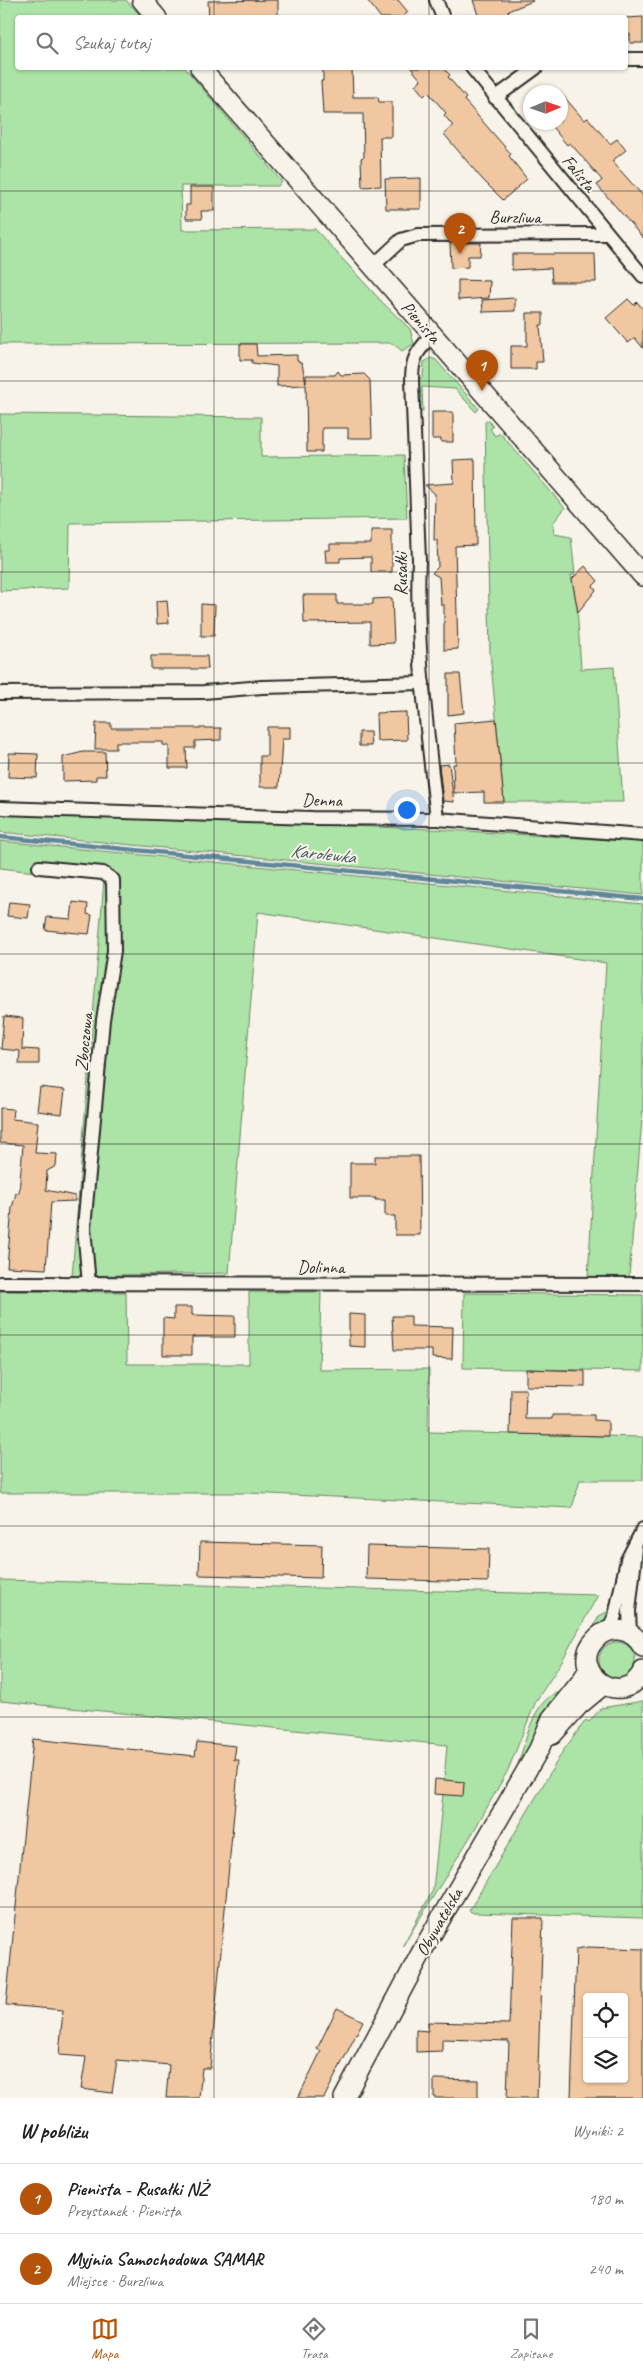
<!DOCTYPE html>
<html lang="pl">
<meta charset="utf-8">
<style>
:root{--surface:#fff;--page:#f2f2f2;--text:#222;--muted:#767676;--line:#e0e0e0;--accent:#b45309}
body{margin:0;font-family:Caveat,sans-serif;background:var(--page);color:var(--text)}
.controls{position:absolute;right:15px;bottom:15px;display:grid;overflow:hidden;border-radius:5px;box-shadow:0 1px 4px #0004}
.controls button{width:45px;height:45px;display:grid;place-items:center;padding:0;border:0;border-bottom:1px solid var(--line);background:var(--surface);color:var(--text);font:25px sans-serif}
.compass{position:absolute;left:523px;top:85px;width:45px;height:45px;border-radius:50%;background:var(--surface);box-shadow:0 1px 4px #0004;rotate:88deg}
.you{position:absolute;left:406px;top:809px;width:18px;height:18px;margin:-12px;border:4px solid #fff;border-radius:50%;background:#1a73e8;box-shadow:0 0 0 8px #1a73e833}
.badge{display:grid;place-items:center;width:32px;height:32px;border-radius:50%;background:var(--accent);color:#fff;font-size:16px;font-weight:700}
.pin{position:absolute;translate:-50% -41px;filter:drop-shadow(0 1px 2px #0008)}
.pin::after{content:'';position:absolute;top:26px;width:18px;height:15px;background:inherit;clip-path:polygon(0 0,100% 0,50% 100%)}
.list{margin:0;padding:0;list-style:none}
h2{display:flex;justify-content:space-between;align-items:center;height:65px;margin:0;padding:0 20px;font-size:21px}
h2 small{font-size:16px;font-weight:400;color:var(--muted)}
.list li{display:grid;grid-template-columns:32px 1fr auto;gap:15px;align-items:center;box-sizing:border-box;height:70px;padding:0 20px;border-top:1px solid var(--line)}
.list b{display:block;font-size:19px;white-space:nowrap}
.list p{margin:0;font-size:16px;white-space:nowrap;color:var(--muted)}
.list em{font-size:16px;font-style:normal;color:var(--muted)}
.icon{flex:none;width:28px;height:28px;fill:none;stroke:currentColor;stroke-width:2;stroke-linecap:round;stroke-linejoin:round}
.map{position:relative;flex:none;width:643px;height:2098px;overflow:hidden}
.search{position:absolute;background:var(--surface);box-shadow:0 1px 4px #0004;left:15px;right:15px;top:15px;height:55px;display:flex;align-items:center;gap:12px;box-sizing:border-box;padding:0 18px;border-radius:5px;color:var(--muted);font-size:19px}
.sheet{height:205px;background:var(--surface)}
nav{display:flex;justify-content:space-around;align-items:center;box-sizing:border-box;height:70px;border-top:1px solid var(--line);background:var(--surface);font-size:14px;color:var(--muted)}
nav a{display:grid;justify-items:center;gap:2px}
nav .on{color:var(--accent)}
.map>svg:first-child{display:block}
.green{fill:#ace3a6;stroke:#6c8768}
.lines{fill:none;stroke-linecap:round;stroke-linejoin:round}
.stream{stroke:#608799;stroke-width:4.5}
.building{fill:#f0c7a0;stroke:#2b2b2b;fill-rule:evenodd}
.street-casing{stroke:#2b2b2b;stroke-width:16}
.secondary-casing{stroke:#2b2b2b;stroke-width:22}
.street{stroke:#f7f3e8;stroke-width:12}
.secondary{stroke:#f7f3e8;stroke-width:19}
.grid{fill:none;stroke:#2b2b2b;stroke-width:1;stroke-opacity:0.55}
.labels{text-anchor:middle;stroke-width:4;stroke-linejoin:round;paint-order:stroke}
.street-label{font-size:18px;fill:#2b2b2b;stroke:#f7f3e8}
.water-label{font-size:19px;font-style:italic;fill:#455962;stroke:#f7f3e8}
</style>
<div class="map">
<svg width="643" height="2098" viewBox="0 0 643 2098">
<rect width="100%" height="100%" fill="#f7f3e8"/>
<filter id="ink" filterUnits="userSpaceOnUse"><feTurbulence type="fractalNoise" baseFrequency=".02" numOctaves="2"/><feDisplacementMap in="SourceGraphic" scale="10" xChannelSelector="R" yChannelSelector="G"/><feConvolveMatrix kernelMatrix="1 2 1 2 8 2 1 2 1" color-interpolation-filters="sRGB"/></filter>
<g filter="url(#ink)">
<g class="green">
<polygon points="0,0 126,0 142,17 18,18 18,68 185,68 282,182 278,186 181,186 182,230 315,229 382,302 410,329 414,344 402,351 392,343 0,344"/>
<polygon points="431,358 436,360 479,409 476,412 455,389 422,387 423,411 419,411 419,379 423,377 424,362"/>
<polygon points="0,414 261,417 261,457 404,455 407,518 70,523 69,588 0,591"/>
<polygon points="488,420 493,427 490,429 495,436 500,433 565,508 553,523 554,534 571,537 575,575 571,575 577,606 581,669 614,667 623,802 504,802 490,653 485,422"/>
<polygon points="0,814 432,829 643,842 643,895 0,832"/>
<polygon points="0,841 643,904 643,1106 629,1277 588,1277 606,963 258,912 229,1273 72,1276 104,880 0,868"/>
<polygon points="0,1291 126,1292 127,1364 249,1364 249,1292 321,1292 319,1370 429,1369 428,1432 643,1437 643,1480 580,1480 572,1508 248,1493 0,1493"/>
<polygon points="464,1293 643,1295 643,1371 463,1368"/>
<polygon points="0,1580 598,1595 559,1666 536,1701 508,1770 472,1834 402,1947 433,1890 443,1794 463,1796 464,1782 444,1780 447,1745 0,1701"/>
<polygon points="609,1611 602,1625 589,1636 599,1616"/>
<circle cx="617" cy="1660" r="18"/>
<path d="M556 1693 559 1694 518 1769V1764C526 1742 532 1703 556 1693Z"/>
<polygon points="643,1701 643,1918 474,1913 469,1911 563,1751 586,1720 589,1722 601,1708"/>
</g>
<g class="lines">
<polyline class="stream" points="0,837 643,899"/>
</g>
<g class="building">
<polygon points="278,0 278,18 209,18 208,1"/>
<polygon points="367,0 398,0 408,12 402,18 381,18"/>
<polygon points="473,0 532,0 533,1 508,11 510,18 479,18"/>
<polygon points="643,17 643,43 630,43 630,34 626,34 626,18"/>
<polygon points="323,68 352,68 353,97 378,97 379,102 392,102 392,137 380,137 381,186 362,187 361,158 364,157 363,114 323,114 321,81 323,81"/>
<polygon points="411,68 443,68 450,75 448,77 466,98 464,100 511,154 509,156 527,179 503,200 482,179 444,134 453,126 444,115 446,113 428,92 424,96 415,85 421,80"/>
<polygon points="560,92 584,120 588,118 610,144 617,139 626,150 612,161 643,196 643,238 597,185 602,180 570,143 567,145 548,122 560,122"/>
<polygon points="421,178 421,209 386,209 385,179"/>
<polygon points="190,187 214,187 214,211 201,211 202,219 186,219 186,205 190,205"/>
<polygon points="450,243 481,243 480,256 468,256 468,267 451,268"/>
<polygon points="512,254 595,254 596,282 552,282 551,268 512,270"/>
<polygon points="458,280 490,281 489,298 458,300"/>
<polygon points="515,298 515,311 483,312 482,300"/>
<polygon points="628,299 634,305 637,302 643,309 643,348 635,338 628,343 606,318"/>
<polygon points="527,313 543,313 543,325 540,325 543,362 536,362 536,369 511,369 511,346 527,346"/>
<polygon points="240,344 256,344 257,356 297,355 297,360 302,364 306,383 306,375 335,375 338,371 341,375 364,374 370,380 372,438 348,438 348,428 322,428 322,452 307,452 306,385 277,386 277,366 252,363 252,360 240,360"/>
<polygon points="432,412 453,412 453,442 441,442 441,439 432,439"/>
<polygon points="475,459 476,545 455,546 458,649 444,650 444,605 441,605 439,577 432,573 438,567 437,540 434,540 435,494 425,485 454,483 453,460"/>
<polygon points="371,530 392,530 392,572 371,572 371,557 340,558 340,562 326,562 325,550 330,550 330,544 371,544"/>
<polygon points="585,566 598,581 593,586 596,590 578,612 572,579"/>
<polygon points="303,595 337,595 337,604 373,604 373,599 392,598 394,643 370,644 370,622 304,623"/>
<polygon points="167,600 169,623 157,624 156,601"/>
<polygon points="201,604 215,605 214,636 201,636"/>
<polygon points="151,656 207,656 208,669 151,669"/>
<polygon points="448,674 460,674 464,713 448,715"/>
<polygon points="406,712 407,740 377,741 376,713"/>
<polygon points="496,719 504,802 484,802 484,792 454,793 453,764 456,764 454,723"/>
<polygon points="96,723 111,723 111,728 221,728 221,740 195,741 195,748 186,748 187,768 169,768 169,746 163,745 163,742 116,742 116,749 95,749"/>
<polygon points="267,727 290,727 290,739 282,739 279,787 260,787 260,756 267,756"/>
<polygon points="359,732 370,732 371,746 359,746"/>
<polygon points="105,752 106,776 96,776 96,780 63,781 63,757 83,752"/>
<polygon points="9,753 38,754 37,778 8,777"/>
<polygon points="449,764 454,802 443,801 439,765"/>
<polygon points="9,902 30,904 28,918 7,916"/>
<polygon points="73,902 88,904 87,914 92,915 89,934 45,930 47,917 71,919"/>
<polygon points="4,1016 23,1018 22,1049 39,1050 39,1064 19,1064 20,1051 1,1049"/>
<polygon points="40,1087 65,1090 62,1114 37,1111"/>
<polygon points="0,1108 13,1109 12,1119 38,1122 35,1153 57,1154 56,1166 47,1171 46,1190 75,1196 75,1201 51,1202 46,1269 7,1267 12,1208 16,1193 19,1193 23,1145 0,1143"/>
<polygon points="375,1156 419,1156 420,1235 395,1235 395,1216 385,1216 385,1200 375,1200 376,1198 350,1198 350,1163 375,1163"/>
<polygon points="174,1307 192,1307 192,1315 235,1316 235,1337 192,1337 192,1355 163,1355 163,1318 174,1319"/>
<polygon points="349,1314 365,1315 365,1347 349,1346"/>
<polygon points="392,1316 411,1316 411,1326 453,1327 452,1359 432,1358 432,1350 394,1350"/>
<polygon points="526,1369 585,1371 585,1387 526,1386"/>
<polygon points="511,1389 526,1389 525,1419 552,1419 552,1415 594,1415 594,1420 608,1421 608,1436 510,1434"/>
<polygon points="200,1542 322,1545 321,1578 199,1575"/>
<polygon points="367,1546 489,1549 488,1582 366,1579"/>
<polygon points="33,1739 195,1756 197,1742 236,1746 234,1760 239,1760 210,2068 202,2068 199,2098 166,2098 169,2065 117,2060 112,2093 81,2089 86,2057 59,2055 63,2010 6,2005"/>
<polygon points="435,1779 464,1782 463,1796 434,1794"/>
<polygon points="513,1918 543,1918 537,2098 507,2098 509,2041 442,2039 442,2051 416,2052 416,2030 428,2031 428,2022 509,2024"/>
<path d="M588 1947 643 1949V2098H571L576 1949ZM587 1997H624V2079H587Z"/>
<polygon points="337,2008 363,2021 324,2098 298,2098 321,2051 317,2049"/>
<polygon points="434,2079 478,2080 478,2098 434,2098"/>
</g>
<g class="lines">
<g class="street-casing">
<g id="street">
<polyline points="436,0 443,18"/>
<polyline points="626,59 643,59"/>
<polyline points="472,68 643,276"/>
<polyline points="495,98 536,68"/>
<polyline points="373,266 401,240 418,235 607,234"/>
<path d="M432 335C417 352 412 357 412 380L419 560C415 646 428 734 437 819"/>
<polyline points="0,693 204,692 262,687 423,683"/>
<polyline points="0,808 312,818 437,819 643,835"/>
<polyline points="39,867 103,873 113,880 114,951 103,1020 84,1228 89,1284"/>
<polyline points="0,1283 643,1284"/>
<polyline points="608,1631 615,1616 627,1560 643,1529"/>
<polyline points="630,1633 629,1611 636,1549"/>
</g>
</g>
<g class="secondary-casing">
<g id="secondary">
<polyline points="142,0 157,18"/>
<polyline points="200,68 643,576"/>
<path d="M643 1647C637 1637 627 1629 615 1630 607 1630 600 1634 595 1640 566 1671 622 1712 643 1671"/>
<polyline points="552,1735 579,1705 603,1685"/>
<polyline points="344,2098 426,1944 539,1749 552,1718 581,1682 589,1669"/>
</g>
</g>
<use href="#street" class="street"/>
<use href="#secondary" class="secondary"/>
</g>
</g>
<path class="grid" d="M214 0V18M429 0V18M214 68V2098M429 68V2098M0 191H643M0 381H643M0 572H643M0 763H643M0 954H643M0 1144H643M0 1335H643M0 1526H643M0 1717H643M0 1907H643"/>
<g class="labels">
<g class="street-label">
<text transform="translate(579 173) rotate(51)" y="6">Falista</text>
<text transform="translate(515 217) rotate(1)" y="6">Burzliwa</text>
<text transform="translate(421 322) rotate(49)" y="6">Pienista</text>
<text transform="translate(401 574) rotate(-90)" y="6">Rusałki</text>
<text transform="translate(322 800) rotate(1)" y="6">Denna</text>
<text transform="translate(84 1042) rotate(-84)" y="6">Zboczowa</text>
<text x="321" y="1273">Dolinna</text>
<text transform="translate(439 1922) rotate(-60)" y="6">Obywatelska</text>
</g>
<g class="water-label">
<text transform="translate(323 853) rotate(6)" y="7">Karolewka</text>
</g>
</g>
</svg>
<div class="controls">
<button><svg class="icon" aria-label="locate" viewBox="0 0 24 24"><circle cx="12" cy="12" r="6"/><path d="M12 2v4M12 18v4M2 12h4M18 12h4"/></svg></button>
<button><svg class="icon" aria-label="layers" viewBox="0 0 24 24"><path d="M12 4l9 5-9 5-9-5zM3 14l9 5 9-5"/></svg></button>
</div>
<svg class="compass" viewBox="-18 -18 36 36"><path d="M0-13l5 13h-10z" fill="#e53935"/><path d="M0 13l5-13h-10z" fill="#767676"/></svg>
<div class="you"></div>
<div class="pin badge" style="left:482px;top:391px">1</div>
<div class="pin badge" style="left:460px;top:254px">2</div>
<div class="search"><svg class="icon" aria-label="search" viewBox="0 0 24 24"><circle cx="10" cy="10" r="6"/><path d="M15 15l6 6"/></svg>Szukaj tutaj</div>
</div>
<section class="sheet">
<h2>W pobliżu<small>Wyniki: 2</small></h2>
<ul class="list">
<li><span class="badge">1</span><div><b>Pienista - Rusałki NŻ</b><p>Przystanek · Pienista</p></div><em>180 m</em></li>
<li><span class="badge">2</span><div><b>Myjnia Samochodowa SAMAR</b><p>Miejsce · Burzliwa</p></div><em>240 m</em></li>
</ul>
</section>
<nav>
<a class="on"><svg class="icon" aria-label="map" viewBox="0 0 24 24"><path d="M3 6l6-2 6 2 6-2v14l-6 2-6-2-6 2zM9 4v14M15 6v14"/></svg>Mapa</a>
<a><svg class="icon" aria-label="directions" viewBox="0 0 24 24"><path d="M12 3l9 9-9 9-9-9zM9 14v-3h6M13 9l2 2-2 2"/></svg>Trasa</a>
<a><svg class="icon" aria-label="saved" viewBox="0 0 24 24"><path d="M7 4h10v16l-5-4-5 4z"/></svg>Zapisane</a>
</nav>
